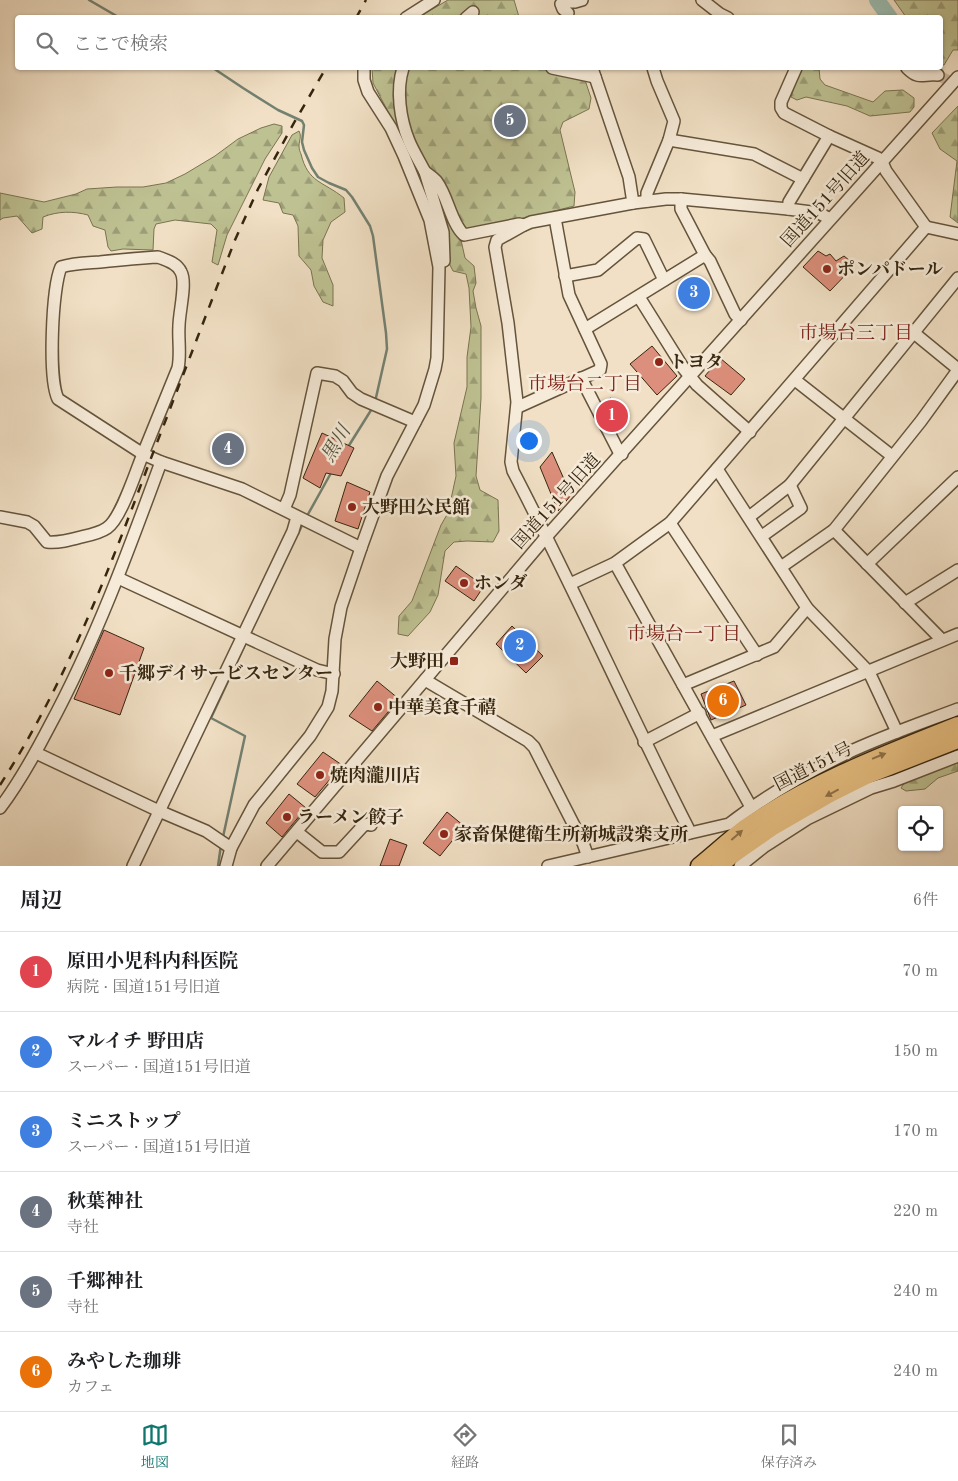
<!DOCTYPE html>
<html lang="ja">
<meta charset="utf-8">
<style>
:root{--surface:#fff;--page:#f2f2f2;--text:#202124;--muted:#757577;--line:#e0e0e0;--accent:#0f766e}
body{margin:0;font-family:"Old Standard TT","Noto Serif JP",serif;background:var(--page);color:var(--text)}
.controls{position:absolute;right:15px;bottom:15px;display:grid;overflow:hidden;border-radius:5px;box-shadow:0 1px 4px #0004}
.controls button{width:45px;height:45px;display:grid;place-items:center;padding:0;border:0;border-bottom:1px solid var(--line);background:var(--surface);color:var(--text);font:25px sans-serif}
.you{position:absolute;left:528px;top:440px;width:18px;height:18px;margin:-12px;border:4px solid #fff;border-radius:50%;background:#1a73e8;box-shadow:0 0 0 8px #1a73e833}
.badge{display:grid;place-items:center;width:32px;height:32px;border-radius:50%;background:var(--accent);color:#fff;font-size:16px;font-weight:700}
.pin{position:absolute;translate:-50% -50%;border:2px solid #fff;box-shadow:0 1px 5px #0006}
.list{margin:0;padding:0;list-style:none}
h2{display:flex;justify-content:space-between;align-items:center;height:65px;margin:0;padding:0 20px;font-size:21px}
h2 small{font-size:16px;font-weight:400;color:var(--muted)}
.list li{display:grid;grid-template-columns:32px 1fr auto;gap:15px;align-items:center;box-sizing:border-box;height:80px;padding:0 20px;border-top:1px solid var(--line)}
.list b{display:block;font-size:19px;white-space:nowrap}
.list p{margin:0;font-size:16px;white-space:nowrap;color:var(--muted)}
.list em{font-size:16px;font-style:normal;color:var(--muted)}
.icon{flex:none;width:28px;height:28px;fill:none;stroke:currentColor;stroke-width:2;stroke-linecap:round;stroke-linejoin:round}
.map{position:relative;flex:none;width:958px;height:866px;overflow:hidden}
.search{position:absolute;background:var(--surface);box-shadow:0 1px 4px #0004;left:15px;right:15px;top:15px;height:55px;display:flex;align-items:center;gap:12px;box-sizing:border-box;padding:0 18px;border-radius:5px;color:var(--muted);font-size:19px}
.sheet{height:545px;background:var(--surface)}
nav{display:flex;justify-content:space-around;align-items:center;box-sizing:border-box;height:70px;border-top:1px solid var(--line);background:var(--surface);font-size:14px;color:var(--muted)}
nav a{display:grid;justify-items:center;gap:2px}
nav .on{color:var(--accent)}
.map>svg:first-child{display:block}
.forest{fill:url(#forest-firs);stroke:#7a7450}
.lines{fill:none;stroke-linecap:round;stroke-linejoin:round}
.stream{stroke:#738171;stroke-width:2.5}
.river{stroke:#9bbdb2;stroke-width:16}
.building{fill:#dc8f7c;stroke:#36260f}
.minor-tunnel{stroke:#ccbba1;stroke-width:11;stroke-dasharray:11 5.5;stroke-linecap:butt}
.minor-casing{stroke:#65543c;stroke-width:14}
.highway-casing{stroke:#36260f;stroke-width:19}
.minor{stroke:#f6ebd9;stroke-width:11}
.highway{stroke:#e8c082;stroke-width:16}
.rail{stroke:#36260f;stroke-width:2.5;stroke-dasharray:9 9;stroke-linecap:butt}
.oneway{fill:#8f7348}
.poi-dot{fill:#8f2418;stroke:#f6ebd9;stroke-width:2}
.labels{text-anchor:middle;stroke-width:5;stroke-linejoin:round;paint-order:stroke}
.street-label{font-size:18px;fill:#36260f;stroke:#f6ebd9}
.poi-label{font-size:18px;font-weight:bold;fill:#36260f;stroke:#f6ebd9;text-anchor:start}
.neighbourhood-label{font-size:19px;fill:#7a1f14;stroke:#f6ebd9}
.water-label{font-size:19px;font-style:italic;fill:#545340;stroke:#f6ebd9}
</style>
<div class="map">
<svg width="958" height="866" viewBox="0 0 958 866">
<defs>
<pattern id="forest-firs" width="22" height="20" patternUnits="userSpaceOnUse" patternTransform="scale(1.25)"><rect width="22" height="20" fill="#bec192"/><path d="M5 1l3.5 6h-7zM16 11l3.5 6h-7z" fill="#9b9d76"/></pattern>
</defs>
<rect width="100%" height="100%" fill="#f1e0c5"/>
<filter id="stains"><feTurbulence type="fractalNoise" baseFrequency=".004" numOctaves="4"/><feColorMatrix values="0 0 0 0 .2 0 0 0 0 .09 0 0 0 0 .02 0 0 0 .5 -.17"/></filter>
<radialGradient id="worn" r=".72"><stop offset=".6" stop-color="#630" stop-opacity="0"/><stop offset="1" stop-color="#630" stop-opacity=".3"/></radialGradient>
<g class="forest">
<polygon points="448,0 514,0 519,17 417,18"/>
<polygon points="894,0 958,0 958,50 953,50 944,65 941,65 940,18 906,17"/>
<polygon points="372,68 581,68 591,98 589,109 563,122 560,130 575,192 574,206 519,220 504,221 467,231 461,240 465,258 474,266 476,283 473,291 476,308 481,326 481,398 476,476 480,490 498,500 499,531 493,542 467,541 454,542 445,551 438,595 430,612 408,636 398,634 399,616 412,601 441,525 448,513 456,476 454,443 467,387 467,357 471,327 469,288 466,274 453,271 449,263 417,171 403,140 373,83"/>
<polygon points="800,68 819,68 820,79 825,85 873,102 885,91 903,90 914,98 914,107 910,112 870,116 847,106 806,97 797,100 791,97"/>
<polygon points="958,106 958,223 950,217 957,161 940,149 932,133"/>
<path d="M274 124 282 126V133L265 159 227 235 218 265 212 262 217 230 211 224 175 220 156 224 154 229 153 250 123 249 111 251 108 247 105 230 93 226 88 215C73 211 58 211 43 217L42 229 32 233 17 216 3 218 0 220V193L44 202 76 194 87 189 117 187H143L166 183 185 174 215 156 238 139 261 128Z"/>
<path d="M299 131C302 137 299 140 299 146 299 149 300 152 301 154 308 183 323 181 344 198L345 212 331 222 323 240 322 258 333 285V306L323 302 314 286 311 270 299 256 298 226 293 215 283 213 279 203 263 200 269 177 292 135Z"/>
<polygon points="958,761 958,771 938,778 925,789 906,791 901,788 905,782"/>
</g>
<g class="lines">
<g class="stream">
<polyline points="89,0 120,18"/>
<polyline points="213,68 243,88 278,110 302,121 304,125 302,142 304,150 312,168 318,177 329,183 346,190 352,197 370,226 373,236 386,333 387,349 375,402"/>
<polyline points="348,447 373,407"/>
<polyline points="307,516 331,473"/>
<polyline points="298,534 303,523"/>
<polyline points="249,635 262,609"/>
<polyline points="223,837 245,736 211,718 247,640"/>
<polyline points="218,866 221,845"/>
</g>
<polyline class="river" points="877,0 890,18"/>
</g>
<g class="building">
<polygon points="818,251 826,256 830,254 836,261 844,256 855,265 830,291 803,267"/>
<polygon points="652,346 677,376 657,395 630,364"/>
<polygon points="720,358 745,379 731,395 705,376"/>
<polygon points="611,398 616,410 621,408 627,422 615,428 602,402"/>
<polygon points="322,433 354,448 341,476 326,473 320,488 303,478"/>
<polygon points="552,452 571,495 558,511 540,467"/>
<polygon points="347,482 370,492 358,529 335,521"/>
<polygon points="456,566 484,586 474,601 445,581"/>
<polygon points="512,626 543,656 526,673 496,644"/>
<polygon points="104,630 144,648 120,715 74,699"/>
<polygon points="377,681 399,699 372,731 349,716"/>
<polygon points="734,681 746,705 711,720 701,694"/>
<polygon points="323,752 342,765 315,797 297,784"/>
<polygon points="289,794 306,808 282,837 266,823"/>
<polygon points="447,812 464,826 440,856 423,843"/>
<polygon points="390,839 407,845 399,866 380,866"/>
</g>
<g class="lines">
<polyline class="minor-tunnel" points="938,75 958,86"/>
<g class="minor-casing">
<g id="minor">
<polyline points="702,0 720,14 728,18"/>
<polyline points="568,13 563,9 561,4 563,2 575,2 582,0"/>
<polyline points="406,18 434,0"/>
<polyline points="466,18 473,12"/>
<path d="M403 68C396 90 400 119 409 141 413 151 420 162 425 172"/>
<polyline points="552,68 595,77"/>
<polyline points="592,68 629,177 633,203 666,199 681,199 788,209 789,202 829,136 784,113 781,108 781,102 796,68"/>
<path d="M907 68C920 81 923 73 938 75"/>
<polyline points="669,140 754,154 803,179"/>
<polyline points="647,201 647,193 669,140 674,121 657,81 653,68"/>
<polyline points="788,209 819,213 830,219"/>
<path d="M524 225 497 240 495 247 508 323 517 402 511 462 513 471C574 588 628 710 688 828L689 833"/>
<polyline points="926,227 958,234"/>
<polyline points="705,255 710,261 735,314 741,320"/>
<path d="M158 257C166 260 177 263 181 272 187 283 179 312 179 326 178 340 181 354 178 368L143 454 58 399C48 378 52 288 61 267 74 263 87 263 100 262 119 260 139 258 158 257Z"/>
<path d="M444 261 443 232 425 172C429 175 434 178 437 182 448 197 451 223 464 235L519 224 524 225 531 222 633 203"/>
<polyline points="565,276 598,270 637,238 644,239 664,280"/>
<polyline points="639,297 684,369 697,385 750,432"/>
<polyline points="585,329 705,255 681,209 681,199"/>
<polyline points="914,333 958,369"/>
<polyline points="581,378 618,450 622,454"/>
<polyline points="795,380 892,456"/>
<polyline points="518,407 600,370 601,364 569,295 555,218"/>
<polyline points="717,469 807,608 869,672 897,732"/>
<polyline points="284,509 290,495 317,373 335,376 343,381 352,393 361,399 415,422"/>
<path d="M0 517 27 522 34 526 47 542C59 543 70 540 81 537 90 535 100 533 107 528 121 519 136 471 143 454L161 462 242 489 361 548"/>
<polyline points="749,517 790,485 958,278"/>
<polyline points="670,523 757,655"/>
<polyline points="834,530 942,640"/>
<polyline points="762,536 801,508 790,485"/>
<polyline points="615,563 751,807"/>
<polyline points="867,564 958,477"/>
<polyline points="781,567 834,530 921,421 958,370"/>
<polyline points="118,578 317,670 334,674"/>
<polyline points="570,584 615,563 670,523 926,227 886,171 882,162 878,158 829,136"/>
<polyline points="905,603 958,570"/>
<polyline points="425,680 528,741 534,747 583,843 588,857"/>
<polyline points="683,685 774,647 807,608"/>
<polyline points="712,736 958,634"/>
<polyline points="644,742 700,713"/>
<polyline points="36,753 159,811 206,831 231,848"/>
<path d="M0 808C19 783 35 754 49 727 95 642 128 552 161 462"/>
<polyline points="297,832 322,852 339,852 363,826 368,824 371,825"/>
<polyline points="133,866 293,531 297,517"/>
<polyline points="226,866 231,848 254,805 310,736 328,707 332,691 335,639 341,607 361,548 387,476 424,405 435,369 437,358 439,267 430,220 404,156 391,128 368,92 364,80 364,68"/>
<polyline points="267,866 546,537 958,77"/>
<path d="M548 866 729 824C765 796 806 773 847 753 883 736 921 723 958 709"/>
<polyline points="740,866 765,846 807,819 871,788 894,781 958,756"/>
</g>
</g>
<g class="highway-casing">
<g id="highway">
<path d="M699 866C715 853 730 839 746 827 811 782 885 754 958 725"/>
<polyline points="720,866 730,857 773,827 830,794 866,776 958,740"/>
</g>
</g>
<use href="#minor" class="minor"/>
<use href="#highway" class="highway"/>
<g class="rail">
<polyline points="356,18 366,0"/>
<path d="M0 785C64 686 107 576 148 466 177 391 206 315 235 240L258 189 295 121 326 68"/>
</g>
</g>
<defs><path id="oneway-solid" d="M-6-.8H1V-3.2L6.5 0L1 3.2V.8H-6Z" transform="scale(1.25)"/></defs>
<g class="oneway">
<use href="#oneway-solid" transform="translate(879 756) rotate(-22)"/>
<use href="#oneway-solid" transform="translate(832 793) rotate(152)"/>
<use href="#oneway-solid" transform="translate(737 835) rotate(-41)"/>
</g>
<g class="poi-dot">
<circle cx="827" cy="269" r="5"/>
<circle cx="659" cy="362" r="5"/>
<circle cx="352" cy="507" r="5"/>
<circle cx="464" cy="583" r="5"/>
<rect x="449" y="656" width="10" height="10" rx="2.5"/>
<circle cx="109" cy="673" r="5"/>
<circle cx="378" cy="707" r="5"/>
<circle cx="320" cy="775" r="5"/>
<circle cx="287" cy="817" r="5"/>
<circle cx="444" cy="834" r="5"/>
</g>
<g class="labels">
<g class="street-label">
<text transform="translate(825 199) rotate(-48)" y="6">国道151号旧道</text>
<text transform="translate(556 501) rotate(-48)" y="6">国道151号旧道</text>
<text transform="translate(813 766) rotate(-27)" y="6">国道151号</text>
</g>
<g class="poi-label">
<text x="837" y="275">ポンパドール</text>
<text x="669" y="368">トヨタ</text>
<text x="362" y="513">大野田公民館</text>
<text x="474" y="589">ホンダ</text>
<text x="444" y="667" text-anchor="end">大野田</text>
<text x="119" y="679">千郷デイサービスセンター</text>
<text x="388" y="713">中華美食千禧</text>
<text x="330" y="781">焼肉瀧川店</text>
<text x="297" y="823">ラーメン餃子</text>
<text x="454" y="840">家畜保健衛生所新城設楽支所</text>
</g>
<g class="neighbourhood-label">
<text x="856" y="339">市場台三丁目</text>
<text x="585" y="390">市場台二丁目</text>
<text x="684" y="640">市場台一丁目</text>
</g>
<g class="water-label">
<text transform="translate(335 443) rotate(-59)" y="7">黒川</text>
</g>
</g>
<rect width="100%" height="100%" filter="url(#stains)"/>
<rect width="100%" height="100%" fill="url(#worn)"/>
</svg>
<div class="controls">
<button><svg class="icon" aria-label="locate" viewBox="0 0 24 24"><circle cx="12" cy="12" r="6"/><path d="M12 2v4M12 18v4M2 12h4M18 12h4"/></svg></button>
</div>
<div class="you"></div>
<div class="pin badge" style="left:612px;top:416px;background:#e0444e">1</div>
<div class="pin badge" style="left:520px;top:646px;background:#3f7fe0">2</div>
<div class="pin badge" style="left:694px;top:293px;background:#3f7fe0">3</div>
<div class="pin badge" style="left:228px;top:449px;background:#6b7280">4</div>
<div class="pin badge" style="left:510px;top:121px;background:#6b7280">5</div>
<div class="pin badge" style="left:723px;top:701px;background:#e8710a">6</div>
<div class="search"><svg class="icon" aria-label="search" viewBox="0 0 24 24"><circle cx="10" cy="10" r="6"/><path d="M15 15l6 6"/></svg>ここで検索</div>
</div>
<section class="sheet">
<h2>周辺<small>6件</small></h2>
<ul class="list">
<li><span class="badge" style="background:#e0444e">1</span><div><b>原田小児科内科医院</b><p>病院 · 国道151号旧道</p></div><em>70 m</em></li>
<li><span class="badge" style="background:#3f7fe0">2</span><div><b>マルイチ 野田店</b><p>スーパー · 国道151号旧道</p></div><em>150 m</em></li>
<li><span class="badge" style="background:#3f7fe0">3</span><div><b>ミニストップ</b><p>スーパー · 国道151号旧道</p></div><em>170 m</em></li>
<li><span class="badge" style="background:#6b7280">4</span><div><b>秋葉神社</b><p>寺社</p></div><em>220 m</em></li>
<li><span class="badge" style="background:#6b7280">5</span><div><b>千郷神社</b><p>寺社</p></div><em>240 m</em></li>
<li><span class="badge" style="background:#e8710a">6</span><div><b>みやした珈琲</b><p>カフェ</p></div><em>240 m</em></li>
</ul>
</section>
<nav>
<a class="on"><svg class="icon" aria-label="map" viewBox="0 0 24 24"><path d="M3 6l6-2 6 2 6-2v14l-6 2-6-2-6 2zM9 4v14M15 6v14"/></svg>地図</a>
<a><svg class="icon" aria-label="directions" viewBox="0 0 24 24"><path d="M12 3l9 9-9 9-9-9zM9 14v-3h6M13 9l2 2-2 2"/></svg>経路</a>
<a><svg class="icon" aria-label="saved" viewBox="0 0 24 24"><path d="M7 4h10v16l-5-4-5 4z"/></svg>保存済み</a>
</nav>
